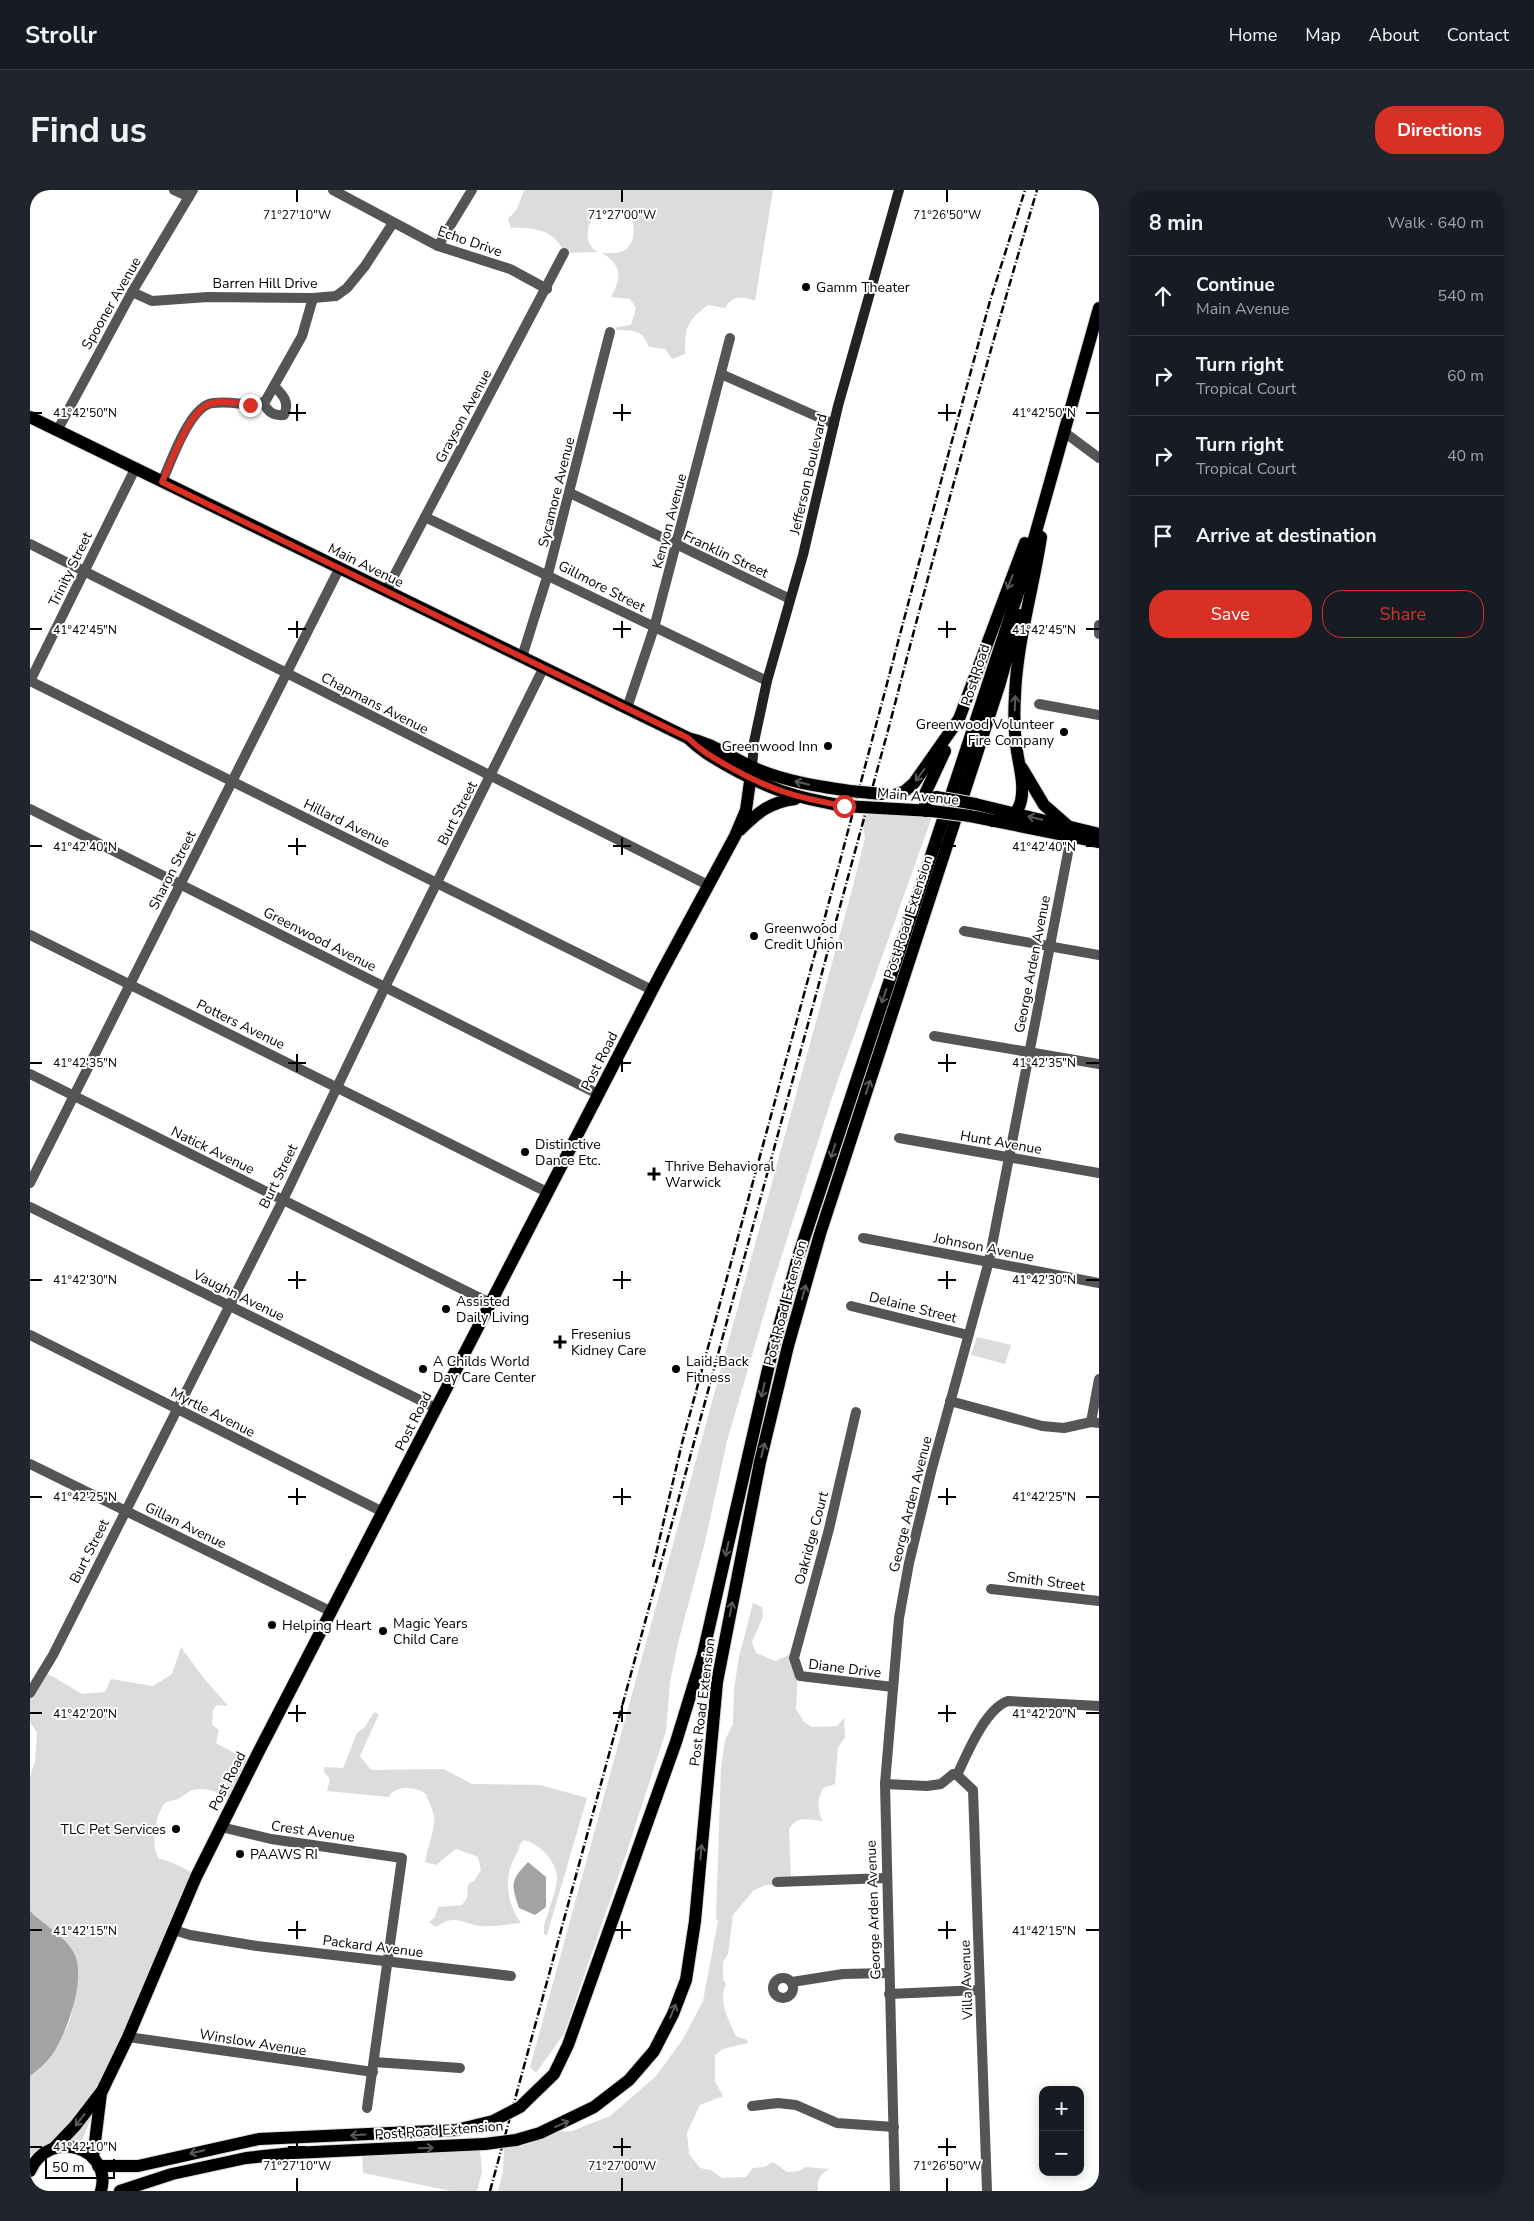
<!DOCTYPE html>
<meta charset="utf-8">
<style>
:root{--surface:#171b24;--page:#20242c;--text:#f1f3f6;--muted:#9ea1a6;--line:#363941;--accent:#d93025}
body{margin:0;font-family:"Nunito Sans",sans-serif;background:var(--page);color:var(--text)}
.controls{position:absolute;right:15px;bottom:15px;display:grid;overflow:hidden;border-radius:10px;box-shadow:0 2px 12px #0003}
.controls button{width:45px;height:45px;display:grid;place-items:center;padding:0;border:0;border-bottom:1px solid var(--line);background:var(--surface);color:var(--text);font:25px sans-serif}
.scale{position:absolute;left:15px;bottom:12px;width:70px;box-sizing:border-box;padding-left:5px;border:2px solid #000;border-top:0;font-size:14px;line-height:18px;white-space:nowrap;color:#000;-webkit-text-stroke:4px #fff;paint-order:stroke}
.stop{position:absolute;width:15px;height:15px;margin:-11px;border:4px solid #d93025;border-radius:50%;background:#fff}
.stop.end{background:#d93025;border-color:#fff;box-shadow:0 1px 5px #0008}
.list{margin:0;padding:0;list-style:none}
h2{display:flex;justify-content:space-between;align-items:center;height:65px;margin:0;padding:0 20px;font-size:21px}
h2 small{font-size:16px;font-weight:400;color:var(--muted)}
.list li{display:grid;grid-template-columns:32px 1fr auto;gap:15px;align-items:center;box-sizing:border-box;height:80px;padding:0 20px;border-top:1px solid var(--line)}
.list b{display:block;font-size:19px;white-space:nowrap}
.list p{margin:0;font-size:16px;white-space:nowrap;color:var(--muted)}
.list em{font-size:16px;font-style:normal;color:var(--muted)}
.actions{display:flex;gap:10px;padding:15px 20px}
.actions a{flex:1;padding:11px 0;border:1px solid var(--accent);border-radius:20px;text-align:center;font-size:18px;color:var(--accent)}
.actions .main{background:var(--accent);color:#fff}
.icon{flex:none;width:28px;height:28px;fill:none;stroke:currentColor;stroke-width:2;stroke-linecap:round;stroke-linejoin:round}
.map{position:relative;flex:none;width:1069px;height:2001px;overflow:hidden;border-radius:20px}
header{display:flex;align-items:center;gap:30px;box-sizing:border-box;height:70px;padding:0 25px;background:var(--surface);border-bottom:1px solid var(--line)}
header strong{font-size:24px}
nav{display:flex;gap:28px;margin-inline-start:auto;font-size:18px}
.intro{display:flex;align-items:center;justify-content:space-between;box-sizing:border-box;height:120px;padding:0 30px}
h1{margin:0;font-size:35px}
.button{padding:12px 22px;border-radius:20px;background:var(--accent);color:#fff;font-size:18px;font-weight:700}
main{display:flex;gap:30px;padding:0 30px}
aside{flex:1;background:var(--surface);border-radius:20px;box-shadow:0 2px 12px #0003}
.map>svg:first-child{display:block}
.green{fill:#dcdcdc}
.water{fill:#a3a3a3}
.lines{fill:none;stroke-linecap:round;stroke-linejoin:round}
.primary-casing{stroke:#dbdbdb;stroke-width:14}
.minor{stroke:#555;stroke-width:10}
.tertiary{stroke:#555;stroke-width:10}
.secondary{stroke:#222;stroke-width:10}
.primary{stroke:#000;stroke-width:12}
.rail{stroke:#000;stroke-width:2.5;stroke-dasharray:8 2.5 1 2.5;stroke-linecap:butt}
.primary-bridge-casing{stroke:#dbdbdb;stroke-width:14;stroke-linecap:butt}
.primary-bridge{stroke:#000;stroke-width:12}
.oneway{stroke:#595959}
.route{stroke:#d93025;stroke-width:6}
.ticks{fill:none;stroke:#000;stroke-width:2}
.poi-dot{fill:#000;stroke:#fff;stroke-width:2}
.labels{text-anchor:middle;stroke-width:4;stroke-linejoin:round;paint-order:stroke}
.street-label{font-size:14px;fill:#000;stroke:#fff}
.poi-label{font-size:14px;fill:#000;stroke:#fff;text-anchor:start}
.ticks-label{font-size:12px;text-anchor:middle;fill:#000;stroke:#fff;stroke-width:4;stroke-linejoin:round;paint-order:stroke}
</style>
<header>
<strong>Strollr</strong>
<nav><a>Home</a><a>Map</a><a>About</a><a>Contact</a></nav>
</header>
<div class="intro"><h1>Find us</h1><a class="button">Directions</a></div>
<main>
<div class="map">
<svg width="1069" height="2001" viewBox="0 0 1069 2001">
<rect width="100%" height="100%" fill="#fff"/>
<g class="green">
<path d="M494 0H743L725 111C714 105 701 106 695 118L678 115C656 131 655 138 655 164L642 169 635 159 619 157C611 138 604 141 585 140L587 137 601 135 606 118 600 109 581 107C592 88 592 75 572 63 579 63 589 64 595 60 607 51 606 30 596 21 590 20 582 19 576 20 557 23 550 54 568 62L534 63C526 40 502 37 481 38L478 29 487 19Z"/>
<polygon points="848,621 903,624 803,904 743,1093 697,1251 675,1352 649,1449 640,1492 636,1541 596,1664 534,1844 506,1883 500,1877 822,700 835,648 832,626"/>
<polygon points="947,1147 981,1155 975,1174 941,1165"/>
<path d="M723 1413 732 1417 733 1427 722 1452 726 1463 745 1471 764 1463 768 1482 766 1519 774 1532 782 1537 807 1536 814 1528 815 1548 808 1557 805 1594 793 1598C787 1609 787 1620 793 1631 779 1630 767 1625 759 1639L761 1690 753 1695H735L723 1701 703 1725 698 1764 693 1772V1789L696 1794C688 1813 698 1828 706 1846L717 1850 718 1853 693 1859 685 1865V1891L693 1906 670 1915 657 1943 659 1964 670 1978 681 1980 692 1988 716 1987 723 1978 734 1977 743 1972 757 1982 769 1981 776 1977 799 1979C789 1985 787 1990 788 2001H468L473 1982 474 1958 499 1954 529 1942 542 1941 580 1926 626 1886 653 1849 673 1811 688 1731 686 1728 691 1578 695 1550 703 1534 704 1499 709 1467Z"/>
<path d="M151 1457 172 1486 198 1516 187 1515 183 1520 182 1535 189 1540 186 1553 221 1572 204 1610C192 1604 177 1596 163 1600 158 1601 154 1606 150 1608 145 1611 139 1610 135 1613 125 1624 120 1657 129 1669 143 1671 153 1679 166 1684L49 1957 36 1961 0 1966V1886C17 1873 38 1843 42 1822 44 1810 34 1763 32 1748L0 1721V1587L5 1571 7 1543 0 1532V1502L15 1482 52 1504 75 1502 81 1489 123 1496 142 1484Z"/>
<path d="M344 1522 349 1524 330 1566 341 1580 414 1579 442 1594 510 1595 557 1608 517 1745 514 1744V1736C517 1724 528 1698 527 1686 525 1670 510 1654 494 1650 489 1653 490 1658 487 1663 473 1686 476 1712 491 1733 478 1734 464 1737 451 1736 432 1734 426 1723 406 1737L399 1732 405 1727 408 1717 432 1715 437 1708 438 1694 444 1691 451 1680 448 1667 426 1659 406 1675 395 1672C397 1659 406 1637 404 1626 403 1619 398 1611 396 1604 387 1597 365 1594 359 1607L297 1601 300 1589 294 1582V1577L313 1578 327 1543 335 1537Z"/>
<polygon points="450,1960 452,1982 447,2001 421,2001 333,1983 332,1964"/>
</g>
<g class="water">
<path d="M498 1672 516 1687V1717L505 1725 489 1718C481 1694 480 1691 498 1672Z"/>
<path d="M0 1721C12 1733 37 1748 44 1763 57 1788 37 1843 22 1865 16 1873 8 1880 0 1886Z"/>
</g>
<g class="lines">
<g class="primary-casing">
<g id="primary">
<path d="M0 227 658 548C682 553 700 567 722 577 753 591 786 596 820 601"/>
<path d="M658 548C670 560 682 567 696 575 740 600 764 607 814 616"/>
<polyline points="992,578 1014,615 1038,636"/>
<polyline points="867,604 875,601 884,593 929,529 995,353"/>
<polyline points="945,614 1069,644"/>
<polyline points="849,618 902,621"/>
<polyline points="896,621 894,606 915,561"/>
<polyline points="940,626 1069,652"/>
<path d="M963 631C977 629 987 627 991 611 995 592 988 573 986 554 984 538 984 521 985 505 987 452 1003 400 1011 347"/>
<path d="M710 640C727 623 740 612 765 609"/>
<polyline points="490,1917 524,1884 538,1855 646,1552 673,1464 741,1166 768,1067 993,388 1069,118"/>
<polyline points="486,1950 510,1943 564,1917 599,1890 624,1861 643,1824 656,1790 665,1731 687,1492 730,1272 758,1156 790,1044 969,496 989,425"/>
<polyline points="25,1957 45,1936 72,1901 98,1847 166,1687 229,1561 630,785 705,646 716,620 722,577"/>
<polyline points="63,1968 71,1903"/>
<polyline points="68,1976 108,1976 229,1949 426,1940 463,1931"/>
<path d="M0 1981C19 1937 83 1958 71 2001"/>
<polyline points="90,2001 142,1984 216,1968 263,1963 455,1954"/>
</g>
</g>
<g class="minor">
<polyline points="144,0 159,7"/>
<polyline points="303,0 408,56 480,79 517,99"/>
<polyline points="408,56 442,0"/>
<polyline points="102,102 122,111 178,107 283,108 306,106 317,98 335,76 363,33"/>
<polyline points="691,184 804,234"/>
<path d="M233 212C238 222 243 226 254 225 260 212 253 205 244 196"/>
<polyline points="27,241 102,102 163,0"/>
<polyline points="1034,242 1069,268"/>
<path d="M132 292C141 272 160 215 183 213 199 211 214 215 230 215L236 210 272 146 283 108"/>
<polyline points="540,303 760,409"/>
<polyline points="395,327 737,491"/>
<polyline points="0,354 678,695"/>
<polyline points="356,401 534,63"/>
<polyline points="1069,435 1069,444"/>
<polyline points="492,467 518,384 580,142"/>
<polyline points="0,491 622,800"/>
<polyline points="0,491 105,279"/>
<polyline points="1009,514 1069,525"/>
<polyline points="597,518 624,438 700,148"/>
<polyline points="0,619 568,904"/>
<polyline points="934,741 1069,765"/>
<polyline points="0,745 517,1002"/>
<polyline points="904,846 1069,874"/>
<polyline points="0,884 460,1113"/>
<polyline points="869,948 1069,983"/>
<polyline points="0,993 309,379"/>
<polyline points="0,1017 406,1218"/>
<polyline points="833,1048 1069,1093"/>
<polyline points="821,1116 938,1145"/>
<polyline points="0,1145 353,1322"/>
<polyline points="920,1211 1012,1236 1034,1238 1061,1232 1069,1233"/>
<polyline points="826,1222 799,1339 764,1468 770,1486 863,1497"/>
<polyline points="1061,1232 1069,1189"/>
<polyline points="0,1274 300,1421"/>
<polyline points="961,1399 1069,1411"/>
<polyline points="0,1503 23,1465 253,1010 355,797 514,477"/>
<polyline points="927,1585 943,1600 957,2001"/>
<path d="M927 1585C937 1564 955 1519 978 1511L1069 1516"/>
<polyline points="855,1594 897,1596 911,1594 923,1584 927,1585"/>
<polyline points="191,1637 241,1649 372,1668 337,1918"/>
<polyline points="747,1692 856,1688"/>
<polyline points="144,1740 160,1745 227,1756 481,1786"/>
<circle cx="753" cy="1798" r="10"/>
<polyline points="762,1792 813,1784 858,1783"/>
<polyline points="859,1804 950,1800"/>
<polyline points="98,1847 343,1882"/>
<polyline points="344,1872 430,1878"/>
<polyline points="722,1916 748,1913 766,1915 807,1933 864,1937"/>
</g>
<polyline class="tertiary" points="865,2001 855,1594 869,1428 879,1373 901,1282 959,1071 1041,647"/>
<polyline class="secondary" points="722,577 724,552 737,491 773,365 808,216 869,0"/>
<use href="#primary" class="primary"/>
<g class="rail">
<polyline points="623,1377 652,1253 805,690 895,350 960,111 995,0"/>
<path d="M460 2001 860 533C906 354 955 177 1007 0"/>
</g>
<g class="primary-bridge-casing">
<g id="primary-bridge">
<polyline points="820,601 852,604"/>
<polyline points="906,607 945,614"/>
<polyline points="814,616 849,618"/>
<polyline points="902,621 940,626"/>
<polyline points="463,1931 490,1917"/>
<polyline points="455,1954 486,1950"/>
</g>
</g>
<use href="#primary-bridge" class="primary-bridge"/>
</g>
<defs><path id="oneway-shaft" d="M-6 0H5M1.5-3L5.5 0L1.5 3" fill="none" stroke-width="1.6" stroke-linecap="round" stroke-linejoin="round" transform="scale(1.25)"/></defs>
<g class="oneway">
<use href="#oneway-shaft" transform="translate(980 392) rotate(111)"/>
<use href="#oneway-shaft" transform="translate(985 513) rotate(-88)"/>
<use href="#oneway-shaft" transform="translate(890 585) rotate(127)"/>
<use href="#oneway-shaft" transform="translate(772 593) rotate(-167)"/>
<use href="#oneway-shaft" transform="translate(1005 628) rotate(-166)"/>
<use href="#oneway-shaft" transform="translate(854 806) rotate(109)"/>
<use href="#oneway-shaft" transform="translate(838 897) rotate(-72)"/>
<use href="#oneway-shaft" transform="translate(803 961) rotate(108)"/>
<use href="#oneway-shaft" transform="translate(774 1102) rotate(-74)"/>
<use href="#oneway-shaft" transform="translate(733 1200) rotate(103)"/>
<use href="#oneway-shaft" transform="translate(733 1260) rotate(-76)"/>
<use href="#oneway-shaft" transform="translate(697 1359) rotate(102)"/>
<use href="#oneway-shaft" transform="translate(701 1419) rotate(-79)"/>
<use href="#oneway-shaft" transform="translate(671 1662) rotate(-85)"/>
<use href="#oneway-shaft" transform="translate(643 1821) rotate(-67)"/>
<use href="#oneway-shaft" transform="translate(50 1930) rotate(128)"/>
<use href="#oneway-shaft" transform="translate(532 1934) rotate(-24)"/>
<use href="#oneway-shaft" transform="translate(328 1945) rotate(177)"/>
<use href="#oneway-shaft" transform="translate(396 1958) rotate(-2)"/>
<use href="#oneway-shaft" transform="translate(167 1962) rotate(167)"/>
</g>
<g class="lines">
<path class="route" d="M220 215C208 213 194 210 182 213 160 217 141 273 132 292L658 548C670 560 682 567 696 575 740 600 764 607 814 616"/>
</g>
<path class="ticks" d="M267 0V12M592 0V12M917 0V12M267 214V231M592 214V231M917 214V231M0 223H12M258 223H276M583 223H601M908 223H926M1056 223H1069M267 431V448M592 431V448M917 431V448M0 439H12M258 439H276M583 439H601M908 439H926M1056 439H1069M267 648V665M592 648V665M917 648V665M0 656H12M258 656H276M583 656H601M908 656H926M1056 656H1069M267 864V882M592 864V882M917 864V882M0 873H12M258 873H276M583 873H601M908 873H926M1056 873H1069M267 1081V1099M592 1081V1099M917 1081V1099M0 1090H12M258 1090H276M583 1090H601M908 1090H926M1056 1090H1069M267 1298V1315M592 1298V1315M917 1298V1315M0 1307H12M258 1307H276M583 1307H601M908 1307H926M1056 1307H1069M267 1515V1532M592 1515V1532M917 1515V1532M0 1523H12M258 1523H276M583 1523H601M908 1523H926M1056 1523H1069M267 1731V1749M592 1731V1749M917 1731V1749M0 1740H12M258 1740H276M583 1740H601M908 1740H926M1056 1740H1069M267 1948V1966M592 1948V1966M917 1948V1966M0 1957H12M258 1957H276M583 1957H601M908 1957H926M267 1988V2001M592 1988V2001M917 1988V2001"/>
<g class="poi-dot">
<circle cx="776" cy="97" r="5"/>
<circle cx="1034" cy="542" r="5"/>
<circle cx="798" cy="556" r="5"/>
<circle cx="724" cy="746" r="5"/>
<circle cx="495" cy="962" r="5"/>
<path d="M621.5 976.5h5v5h5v5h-5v5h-5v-5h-5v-5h5z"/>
<circle cx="416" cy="1119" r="5"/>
<path d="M527.5 1144.5h5v5h5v5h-5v5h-5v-5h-5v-5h5z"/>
<circle cx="393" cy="1179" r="5"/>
<circle cx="646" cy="1179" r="5"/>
<circle cx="242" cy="1435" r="5"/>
<circle cx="353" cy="1441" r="5"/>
<circle cx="146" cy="1639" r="5"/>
<circle cx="210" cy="1664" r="5"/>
</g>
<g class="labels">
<g class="street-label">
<text transform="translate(440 51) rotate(19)" y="5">Echo Drive</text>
<text x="235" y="98">Barren Hill Drive</text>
<text transform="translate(81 113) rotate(-60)" y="5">Spooner Avenue</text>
<text transform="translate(433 226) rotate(-62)" y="5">Grayson Avenue</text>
<text transform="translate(778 284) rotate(-77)" y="5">Jefferson Boulevard</text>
<text transform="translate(526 302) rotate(-76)" y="5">Sycamore Avenue</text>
<text transform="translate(639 331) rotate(-75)" y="5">Kenyon Avenue</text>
<text transform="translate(696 364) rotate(25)" y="5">Franklin Street</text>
<text transform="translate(336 375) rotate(26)" y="5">Main Avenue</text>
<text transform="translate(40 379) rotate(-64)" y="5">Trinity Street</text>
<text transform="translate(572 396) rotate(27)" y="5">Gillmore Street</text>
<text transform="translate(945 485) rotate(-72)" y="5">Post Road</text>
<text transform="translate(345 513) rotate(27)" y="5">Chapmans Avenue</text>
<text transform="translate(888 606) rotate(5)" y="5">Main Avenue</text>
<text transform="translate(427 623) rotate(-63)" y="5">Burt Street</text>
<text transform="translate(317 633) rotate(26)" y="5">Hillard Avenue</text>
<text transform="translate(142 680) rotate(-63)" y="5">Sharon Street</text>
<text transform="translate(878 727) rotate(-72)" y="5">Post Road Extension</text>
<text transform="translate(290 749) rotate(27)" y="5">Greenwood Avenue</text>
<text transform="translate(1002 774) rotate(-79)" y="5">George Arden Avenue</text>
<text transform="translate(211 834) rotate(26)" y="5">Potters Avenue</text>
<text transform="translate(569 871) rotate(-63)" y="5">Post Road</text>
<text transform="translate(971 952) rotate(10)" y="5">Hunt Avenue</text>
<text transform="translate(183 960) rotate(26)" y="5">Natick Avenue</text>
<text transform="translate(248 986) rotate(-64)" y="5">Burt Street</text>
<text transform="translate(954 1057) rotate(11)" y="5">Johnson Avenue</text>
<text transform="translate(209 1105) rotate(26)" y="5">Vaughn Avenue</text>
<text transform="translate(755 1113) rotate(-75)" y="5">Post Road Extension</text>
<text transform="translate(883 1117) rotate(14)" y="5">Delaine Street</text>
<text transform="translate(183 1222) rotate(27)" y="5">Myrtle Avenue</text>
<text transform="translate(383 1231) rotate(-63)" y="5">Post Road</text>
<text transform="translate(880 1314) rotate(-76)" y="5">George Arden Avenue</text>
<text transform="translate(156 1335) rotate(26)" y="5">Gillan Avenue</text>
<text transform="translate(781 1348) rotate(-75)" y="5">Oakridge Court</text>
<text transform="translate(59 1361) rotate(-63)" y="5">Burt Street</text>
<text transform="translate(1016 1391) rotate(7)" y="5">Smith Street</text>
<text transform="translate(815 1478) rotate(7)" y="5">Diane Drive</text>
<text transform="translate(672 1512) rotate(-83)" y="5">Post Road Extension</text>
<text transform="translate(197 1591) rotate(-63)" y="5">Post Road</text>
<text transform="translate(283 1641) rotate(8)" y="5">Crest Avenue</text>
<text transform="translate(843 1720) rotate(-92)" y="5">George Arden Avenue</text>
<text transform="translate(343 1756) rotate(7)" y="5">Packard Avenue</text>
<text transform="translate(936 1790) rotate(-92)" y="5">Villa Avenue</text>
<text transform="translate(223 1852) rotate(9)" y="5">Winslow Avenue</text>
<text transform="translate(409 1940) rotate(-4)" y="5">Post Road Extension</text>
</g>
<g class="poi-label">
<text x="786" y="102">Gamm Theater</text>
<text x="1024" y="539" text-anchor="end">Greenwood Volunteer<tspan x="1024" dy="16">Fire Company</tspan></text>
<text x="788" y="561" text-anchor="end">Greenwood Inn</text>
<text x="734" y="743">Greenwood<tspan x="734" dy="16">Credit Union</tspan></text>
<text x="505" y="959">Distinctive<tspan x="505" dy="16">Dance Etc.</tspan></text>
<text x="635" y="981">Thrive Behavioral<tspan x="635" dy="16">Warwick</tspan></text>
<text x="426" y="1116">Assisted<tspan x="426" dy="16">Daily Living</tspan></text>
<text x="541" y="1149">Fresenius<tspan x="541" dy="16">Kidney Care</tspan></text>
<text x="403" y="1176">A Childs World<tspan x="403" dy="16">Day Care Center</tspan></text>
<text x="656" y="1176">Laid-Back<tspan x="656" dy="16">Fitness</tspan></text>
<text x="363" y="1438">Magic Years<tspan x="363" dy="16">Child Care</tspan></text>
<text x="252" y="1440">Helping Heart</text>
<text x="136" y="1644" text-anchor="end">TLC Pet Services</text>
<text x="220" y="1669">PAAWS RI</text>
</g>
</g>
<g class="ticks-label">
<text x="267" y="29">71°27'10"W</text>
<text x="592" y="29">71°27'00"W</text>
<text x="917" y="29">71°26'50"W</text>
<text x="55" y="227">41°42'50"N</text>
<text x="1014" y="227">41°42'50"N</text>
<text x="55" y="444">41°42'45"N</text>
<text x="1014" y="444">41°42'45"N</text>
<text x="55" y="661">41°42'40"N</text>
<text x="1014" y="661">41°42'40"N</text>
<text x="55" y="877">41°42'35"N</text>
<text x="1014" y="877">41°42'35"N</text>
<text x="55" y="1094">41°42'30"N</text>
<text x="1014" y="1094">41°42'30"N</text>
<text x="55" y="1311">41°42'25"N</text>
<text x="1014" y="1311">41°42'25"N</text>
<text x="55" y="1528">41°42'20"N</text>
<text x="1014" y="1528">41°42'20"N</text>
<text x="55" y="1745">41°42'15"N</text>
<text x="1014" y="1745">41°42'15"N</text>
<text x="55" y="1961">41°42'10"N</text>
<text x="267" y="1980">71°27'10"W</text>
<text x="592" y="1980">71°27'00"W</text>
<text x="917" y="1980">71°26'50"W</text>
</g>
</svg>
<div class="controls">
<button>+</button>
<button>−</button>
</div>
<div class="scale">50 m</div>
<div class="stop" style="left:814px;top:616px"></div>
<div class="stop end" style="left:220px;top:215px"></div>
</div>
<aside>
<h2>8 min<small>Walk · 640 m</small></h2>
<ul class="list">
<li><svg class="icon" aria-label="ahead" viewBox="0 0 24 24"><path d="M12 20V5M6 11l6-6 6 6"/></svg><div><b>Continue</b><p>Main Avenue</p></div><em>540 m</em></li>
<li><svg class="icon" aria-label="right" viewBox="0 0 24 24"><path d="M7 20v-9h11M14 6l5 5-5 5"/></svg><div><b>Turn right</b><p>Tropical Court</p></div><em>60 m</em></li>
<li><svg class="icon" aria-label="right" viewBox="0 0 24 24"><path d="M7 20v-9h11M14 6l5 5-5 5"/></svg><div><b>Turn right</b><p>Tropical Court</p></div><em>40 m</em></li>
<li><svg class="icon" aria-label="arrive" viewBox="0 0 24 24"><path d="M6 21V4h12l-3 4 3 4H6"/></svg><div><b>Arrive at destination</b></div></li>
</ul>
<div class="actions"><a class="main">Save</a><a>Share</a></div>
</aside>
</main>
